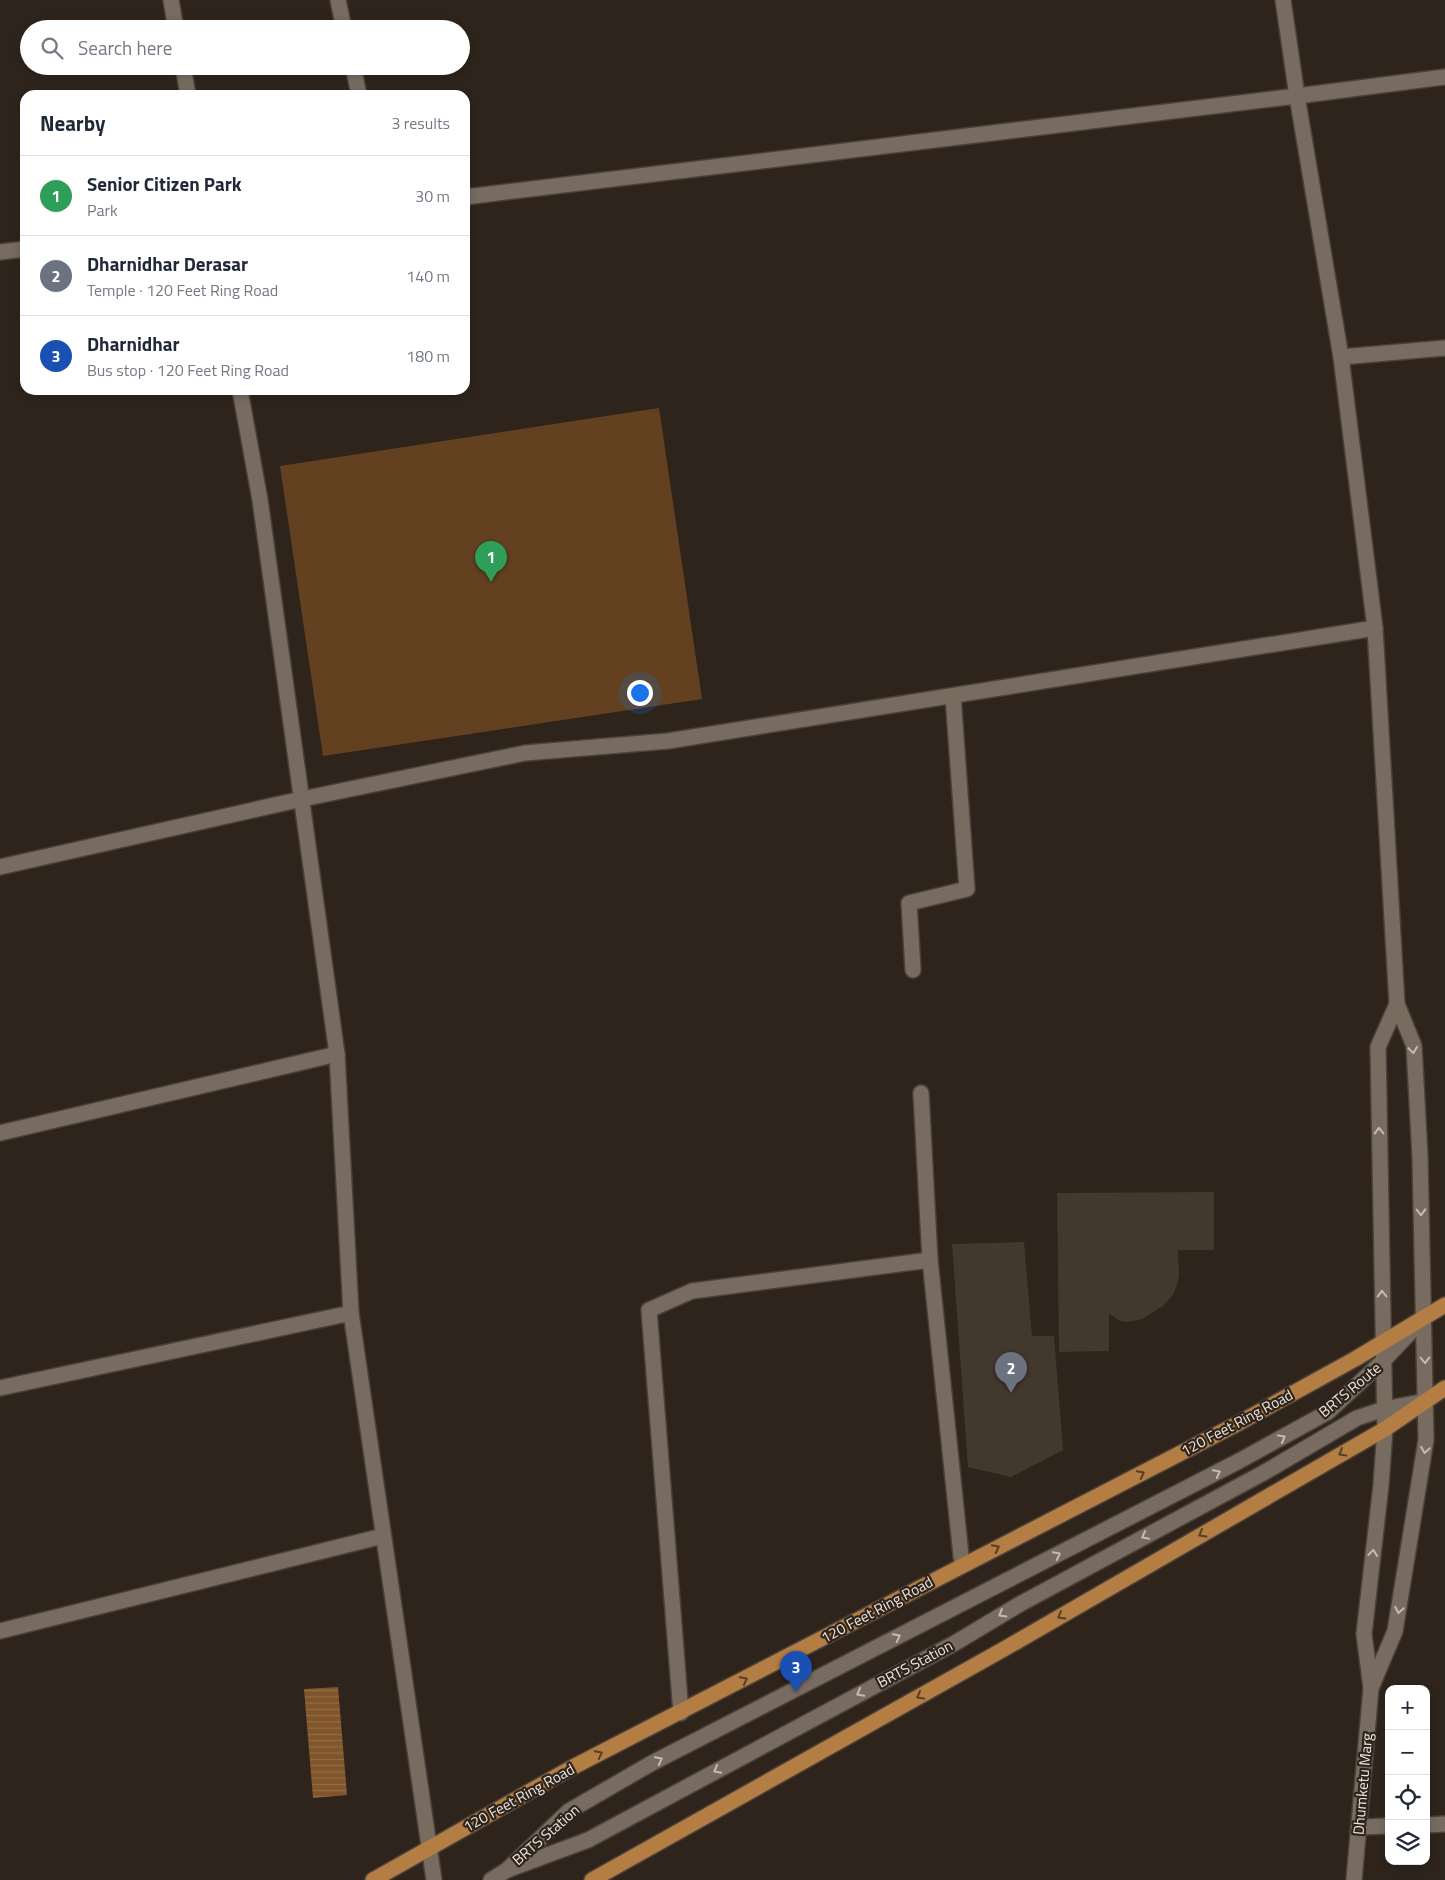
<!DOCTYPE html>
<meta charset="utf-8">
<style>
:root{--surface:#fff;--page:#f6f6f7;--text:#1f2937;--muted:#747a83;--line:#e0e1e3;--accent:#db2777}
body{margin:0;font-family:"Titillium Web",sans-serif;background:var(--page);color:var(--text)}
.controls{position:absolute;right:15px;bottom:15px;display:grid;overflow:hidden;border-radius:10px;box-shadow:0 2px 8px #0003}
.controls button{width:45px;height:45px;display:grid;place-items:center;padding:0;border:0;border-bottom:1px solid var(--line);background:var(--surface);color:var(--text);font:25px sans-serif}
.you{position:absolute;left:639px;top:692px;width:18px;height:18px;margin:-12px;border:4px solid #fff;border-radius:50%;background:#1a73e8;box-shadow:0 0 0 8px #1a73e833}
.badge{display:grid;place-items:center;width:32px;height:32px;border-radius:50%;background:var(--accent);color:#fff;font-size:16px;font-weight:700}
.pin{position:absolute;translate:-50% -41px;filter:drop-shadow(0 1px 2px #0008)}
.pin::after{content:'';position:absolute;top:26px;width:18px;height:15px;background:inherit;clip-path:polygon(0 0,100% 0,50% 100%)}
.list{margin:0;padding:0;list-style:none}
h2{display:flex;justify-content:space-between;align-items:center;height:65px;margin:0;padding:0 20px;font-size:21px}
h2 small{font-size:16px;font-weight:400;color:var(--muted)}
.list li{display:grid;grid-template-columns:32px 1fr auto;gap:15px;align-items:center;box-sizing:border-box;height:80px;padding:0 20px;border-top:1px solid var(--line)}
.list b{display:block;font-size:19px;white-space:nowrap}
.list p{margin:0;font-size:16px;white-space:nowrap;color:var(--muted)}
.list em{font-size:16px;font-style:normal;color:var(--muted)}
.icon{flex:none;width:28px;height:28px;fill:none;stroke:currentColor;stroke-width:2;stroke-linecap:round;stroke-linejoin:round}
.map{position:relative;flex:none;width:1445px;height:1880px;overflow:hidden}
.search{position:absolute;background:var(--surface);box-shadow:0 2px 8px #0003;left:20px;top:20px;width:450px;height:55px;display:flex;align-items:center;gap:12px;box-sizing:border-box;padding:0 18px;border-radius:28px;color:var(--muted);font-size:19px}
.panel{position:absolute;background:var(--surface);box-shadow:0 2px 8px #0003;left:20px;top:90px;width:450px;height:305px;border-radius:15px}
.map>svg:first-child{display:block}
.park{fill:#634120}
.water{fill:url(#water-rules)}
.building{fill:#43382e}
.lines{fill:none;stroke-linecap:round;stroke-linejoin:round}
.minor-casing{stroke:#4a413a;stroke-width:18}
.major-casing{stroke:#4a413a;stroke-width:18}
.minor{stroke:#786c61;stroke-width:15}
.major{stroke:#b37d43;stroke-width:15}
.oneway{stroke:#c5bbb4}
.oneway2{stroke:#563f27}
.labels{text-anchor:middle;stroke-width:4.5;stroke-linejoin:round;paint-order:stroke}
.street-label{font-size:15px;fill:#eee6e0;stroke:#2e241b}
</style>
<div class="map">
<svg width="1445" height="1880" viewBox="0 0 1445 1880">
<defs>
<pattern id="water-rules" width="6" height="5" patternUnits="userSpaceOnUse" patternTransform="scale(1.25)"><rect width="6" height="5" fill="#80552a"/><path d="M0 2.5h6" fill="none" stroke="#926d49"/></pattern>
</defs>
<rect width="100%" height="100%" fill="#2e241b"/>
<polygon class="park" points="659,408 702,699 323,756 280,466"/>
<polygon class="water" points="338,1687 347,1795 313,1798 304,1689"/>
<g class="building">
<polygon points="1214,1192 1214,1250 1178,1250 1179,1275 1177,1285 1173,1295 1163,1306 1142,1319 1128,1322 1120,1321 1109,1314 1109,1351 1059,1352 1057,1193"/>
<polygon points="1024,1242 1032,1336 1054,1336 1063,1450 1011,1477 968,1467 952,1244"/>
</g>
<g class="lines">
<g class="minor-casing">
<g id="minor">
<polyline points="171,0 176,29"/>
<polyline points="338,0 344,29"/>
<polyline points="1283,0 1297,96 1341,357 1375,628 1397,1004 1414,1046 1420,1157 1426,1440 1395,1631 1371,1688"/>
<polyline points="183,66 188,95"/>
<polyline points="353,66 359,95"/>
<polyline points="465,197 1297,96 1445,77"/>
<polyline points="0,252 25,249"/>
<polyline points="1341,357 1445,348"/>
<polyline points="240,390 260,500 337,1054 351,1313 434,1880"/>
<polyline points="0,867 302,799 525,753 668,741 1375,628"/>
<polyline points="913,970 909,903 967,889 953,696"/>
<polyline points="921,1093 930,1260 962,1565"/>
<polyline points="0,1133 337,1054"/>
<polyline points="0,1388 351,1313"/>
<polyline points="0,1631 383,1536"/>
<polyline points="681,1713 649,1310 692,1291 930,1260"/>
<polyline points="1426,1825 1445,1824"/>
<polyline points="1360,1827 1389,1826"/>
<polyline points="507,1870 569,1811 652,1763 1239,1461 1328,1412 1383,1361 1419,1323"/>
<polyline points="491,1880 507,1870 588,1840 955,1643 1020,1604 1265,1472 1357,1418 1384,1409 1426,1401"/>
<polyline points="1354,1880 1371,1688 1364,1634 1381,1485 1385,1429 1378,1047 1397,1004"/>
</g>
</g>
<g class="major-casing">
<g id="major">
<polyline points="373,1880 573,1767 1237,1424 1355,1359 1445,1305"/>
<polyline points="592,1880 1004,1649 1385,1429 1445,1388"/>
</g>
</g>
<use href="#minor" class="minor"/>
<use href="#major" class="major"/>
</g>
<defs><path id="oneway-chevron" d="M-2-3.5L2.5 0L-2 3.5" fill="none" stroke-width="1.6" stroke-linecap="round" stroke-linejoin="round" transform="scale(1.25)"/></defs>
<g class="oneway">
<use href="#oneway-chevron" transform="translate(1413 1050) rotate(82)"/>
<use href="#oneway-chevron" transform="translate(1379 1131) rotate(-91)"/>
<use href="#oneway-chevron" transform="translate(1421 1212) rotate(89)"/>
<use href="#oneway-chevron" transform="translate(1382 1294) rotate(-91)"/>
<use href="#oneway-chevron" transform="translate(1425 1360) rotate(88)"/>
<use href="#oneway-chevron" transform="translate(1282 1438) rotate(-29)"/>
<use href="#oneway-chevron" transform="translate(1425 1450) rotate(99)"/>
<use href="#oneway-chevron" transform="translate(1217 1473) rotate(-27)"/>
<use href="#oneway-chevron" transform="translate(1145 1536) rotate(152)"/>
<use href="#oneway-chevron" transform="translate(1373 1553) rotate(-84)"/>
<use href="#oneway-chevron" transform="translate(1057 1555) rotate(-27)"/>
<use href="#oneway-chevron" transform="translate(1399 1610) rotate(100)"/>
<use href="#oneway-chevron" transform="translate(1002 1614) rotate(149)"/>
<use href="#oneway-chevron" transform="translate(897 1637) rotate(-27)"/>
<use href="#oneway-chevron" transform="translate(860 1693) rotate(152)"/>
<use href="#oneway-chevron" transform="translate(659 1760) rotate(-27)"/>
<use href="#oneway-chevron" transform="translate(717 1770) rotate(152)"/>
</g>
<g class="oneway2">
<use href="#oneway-chevron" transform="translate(1342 1453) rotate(150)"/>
<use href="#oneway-chevron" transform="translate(1141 1474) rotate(-27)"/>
<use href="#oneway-chevron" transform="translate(1202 1534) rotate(150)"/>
<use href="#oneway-chevron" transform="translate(996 1548) rotate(-27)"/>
<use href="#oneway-chevron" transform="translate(1061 1616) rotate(150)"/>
<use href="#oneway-chevron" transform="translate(744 1680) rotate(-28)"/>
<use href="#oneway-chevron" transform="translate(920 1696) rotate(151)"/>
<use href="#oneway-chevron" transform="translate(599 1754) rotate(-27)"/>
</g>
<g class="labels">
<g class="street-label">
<text transform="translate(1350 1390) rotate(-40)" y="5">BRTS Route</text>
<text transform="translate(1237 1423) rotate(-28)" y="5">120 Feet Ring Road</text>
<text transform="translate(877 1610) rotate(-28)" y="5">120 Feet Ring Road</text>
<text transform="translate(915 1664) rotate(-28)" y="5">BRTS Station</text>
<text transform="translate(1363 1784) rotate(-85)" y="5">Dhumketu Marg</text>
<text transform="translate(519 1798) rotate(-29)" y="5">120 Feet Ring Road</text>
<text transform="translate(546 1835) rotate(-41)" y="5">BRTS Station</text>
</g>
</g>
</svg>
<div class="controls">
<button>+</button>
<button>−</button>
<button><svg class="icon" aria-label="locate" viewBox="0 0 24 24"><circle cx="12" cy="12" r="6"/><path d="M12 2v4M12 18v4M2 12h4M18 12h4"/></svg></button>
<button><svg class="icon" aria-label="layers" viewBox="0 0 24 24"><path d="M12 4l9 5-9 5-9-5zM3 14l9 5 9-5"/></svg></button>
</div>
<div class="you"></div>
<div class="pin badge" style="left:491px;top:582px;background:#2e9e5b">1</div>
<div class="pin badge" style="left:1011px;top:1393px;background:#6b7280">2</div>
<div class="pin badge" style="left:796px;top:1692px;background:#1a4fb4">3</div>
<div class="search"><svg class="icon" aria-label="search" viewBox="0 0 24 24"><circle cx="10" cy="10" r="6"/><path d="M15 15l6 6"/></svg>Search here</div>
<section class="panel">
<h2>Nearby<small>3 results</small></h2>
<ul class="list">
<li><span class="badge" style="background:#2e9e5b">1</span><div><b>Senior Citizen Park</b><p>Park</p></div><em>30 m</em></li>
<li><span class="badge" style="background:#6b7280">2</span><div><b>Dharnidhar Derasar</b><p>Temple · 120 Feet Ring Road</p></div><em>140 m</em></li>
<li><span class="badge" style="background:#1a4fb4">3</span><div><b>Dharnidhar</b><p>Bus stop · 120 Feet Ring Road</p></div><em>180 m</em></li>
</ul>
</section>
</div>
